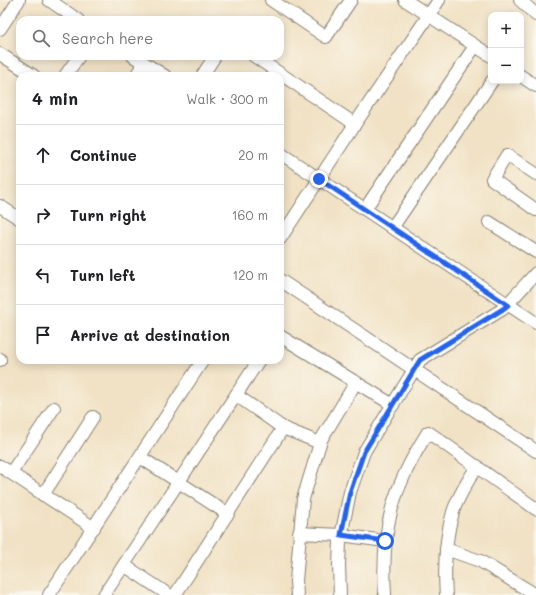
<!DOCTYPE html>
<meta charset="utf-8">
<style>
:root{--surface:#fff;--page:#f2f2f2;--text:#202124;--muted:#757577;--line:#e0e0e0}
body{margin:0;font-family:Mali,sans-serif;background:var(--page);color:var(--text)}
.controls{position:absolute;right:12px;top:12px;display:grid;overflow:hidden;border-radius:8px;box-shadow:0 2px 10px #0003}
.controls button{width:36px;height:36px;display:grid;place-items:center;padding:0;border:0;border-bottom:1px solid var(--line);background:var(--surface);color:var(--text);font:20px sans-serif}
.stop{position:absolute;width:12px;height:12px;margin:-9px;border:3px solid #2563eb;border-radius:50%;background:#fff}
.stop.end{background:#2563eb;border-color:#fff;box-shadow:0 1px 4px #0008}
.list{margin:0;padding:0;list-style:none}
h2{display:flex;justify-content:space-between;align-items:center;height:52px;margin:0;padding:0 16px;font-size:17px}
h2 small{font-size:13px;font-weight:400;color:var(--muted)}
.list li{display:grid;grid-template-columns:26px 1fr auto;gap:12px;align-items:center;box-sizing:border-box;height:60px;padding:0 16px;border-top:1px solid var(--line)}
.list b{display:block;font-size:15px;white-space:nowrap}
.list em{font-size:13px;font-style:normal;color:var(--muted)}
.icon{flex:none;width:22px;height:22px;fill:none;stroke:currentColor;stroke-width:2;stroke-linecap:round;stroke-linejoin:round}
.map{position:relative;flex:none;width:536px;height:595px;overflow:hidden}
.search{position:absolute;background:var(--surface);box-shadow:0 2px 10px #0003;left:16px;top:16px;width:268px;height:44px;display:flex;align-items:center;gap:10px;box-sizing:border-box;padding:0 14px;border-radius:12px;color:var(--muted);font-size:15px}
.panel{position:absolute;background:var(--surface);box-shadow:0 2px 10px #0003;left:16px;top:72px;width:268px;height:292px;border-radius:12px}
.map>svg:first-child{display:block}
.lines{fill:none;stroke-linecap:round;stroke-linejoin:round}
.minor-casing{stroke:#867f70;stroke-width:14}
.minor{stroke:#fff;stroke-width:12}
.route{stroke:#2563eb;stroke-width:5}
</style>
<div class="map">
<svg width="536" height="595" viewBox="0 0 536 595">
<rect width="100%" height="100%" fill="#fbf7ec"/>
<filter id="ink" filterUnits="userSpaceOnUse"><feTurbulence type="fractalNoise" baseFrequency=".025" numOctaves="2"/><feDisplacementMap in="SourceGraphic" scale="8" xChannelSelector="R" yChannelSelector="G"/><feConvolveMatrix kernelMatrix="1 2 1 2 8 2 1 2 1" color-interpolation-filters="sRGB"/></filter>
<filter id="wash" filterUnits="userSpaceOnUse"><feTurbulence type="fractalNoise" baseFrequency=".012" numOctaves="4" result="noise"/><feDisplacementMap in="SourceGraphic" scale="16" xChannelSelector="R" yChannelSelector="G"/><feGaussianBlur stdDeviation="0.9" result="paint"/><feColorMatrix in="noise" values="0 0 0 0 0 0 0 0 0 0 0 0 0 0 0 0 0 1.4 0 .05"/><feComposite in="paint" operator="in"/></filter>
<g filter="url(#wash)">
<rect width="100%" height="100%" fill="#f1e2c5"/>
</g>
<g filter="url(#ink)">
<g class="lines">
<g class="minor-casing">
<g id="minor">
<polyline points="49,0 78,20"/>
<polyline points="271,0 326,37 351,0"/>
<polyline points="405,0 491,56"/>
<polyline points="520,0 536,15"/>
<polyline points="0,29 19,0"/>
<polyline points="0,54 34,76"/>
<polyline points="133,56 165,76"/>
<polyline points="254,56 355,124"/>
<polyline points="65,76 79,56"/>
<polyline points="136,76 144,63"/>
<polyline points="202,76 215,56"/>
<polyline points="521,76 536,86"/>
<polyline points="280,153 536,323"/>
<polyline points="536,174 507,155 492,179 536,210"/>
<polyline points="0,206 20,219"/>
<polyline points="365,209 475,46"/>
<polyline points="489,222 536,252"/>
<polyline points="392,228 492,81"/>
<polyline points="280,239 355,124 439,0"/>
<polyline points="280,280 536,451"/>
<polyline points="280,336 393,405"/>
<polyline points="0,360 0,359"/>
<polyline points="283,428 320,443"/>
<polyline points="140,457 228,514"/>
<polyline points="0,466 94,528"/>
<polyline points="11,473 54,408"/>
<polyline points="43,495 93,417"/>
<polyline points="299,533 341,535 385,541"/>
<polyline points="446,549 480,561 536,595"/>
<polyline points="124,565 169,595"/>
<polyline points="49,595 203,360"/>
<polyline points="104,595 259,360"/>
<polyline points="175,595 283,428 236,395"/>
<polyline points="297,595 296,581 303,499 321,440 356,382"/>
<polyline points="340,595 339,565 340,541 350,492 364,452 382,422 420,360 503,309 536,273"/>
<path d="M385 595C381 528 392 489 428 432L536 509"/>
<path d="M446 595C444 568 445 539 453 512 458 496 468 481 477 466"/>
</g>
</g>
<use href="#minor" class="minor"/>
</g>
</g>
<g class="lines" filter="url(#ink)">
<polyline class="route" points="319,179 508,305 503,309 420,360 364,452 350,492 341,535 385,541"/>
</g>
</svg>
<div class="controls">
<button>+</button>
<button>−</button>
</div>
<div class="stop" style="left:385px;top:541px"></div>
<div class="stop end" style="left:319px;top:179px"></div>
<div class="search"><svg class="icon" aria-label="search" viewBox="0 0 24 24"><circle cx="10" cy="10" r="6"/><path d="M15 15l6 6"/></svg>Search here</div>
<section class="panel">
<h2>4 min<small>Walk · 300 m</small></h2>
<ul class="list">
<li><svg class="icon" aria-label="ahead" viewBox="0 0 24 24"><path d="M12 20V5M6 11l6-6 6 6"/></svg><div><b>Continue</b></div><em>20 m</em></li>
<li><svg class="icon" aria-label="right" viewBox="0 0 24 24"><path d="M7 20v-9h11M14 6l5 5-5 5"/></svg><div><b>Turn right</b></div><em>160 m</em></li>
<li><svg class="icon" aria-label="left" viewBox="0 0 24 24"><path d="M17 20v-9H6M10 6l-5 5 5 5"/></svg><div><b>Turn left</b></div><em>120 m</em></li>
<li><svg class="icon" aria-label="arrive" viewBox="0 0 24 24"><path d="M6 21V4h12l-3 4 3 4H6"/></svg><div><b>Arrive at destination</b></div></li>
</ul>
</section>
</div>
